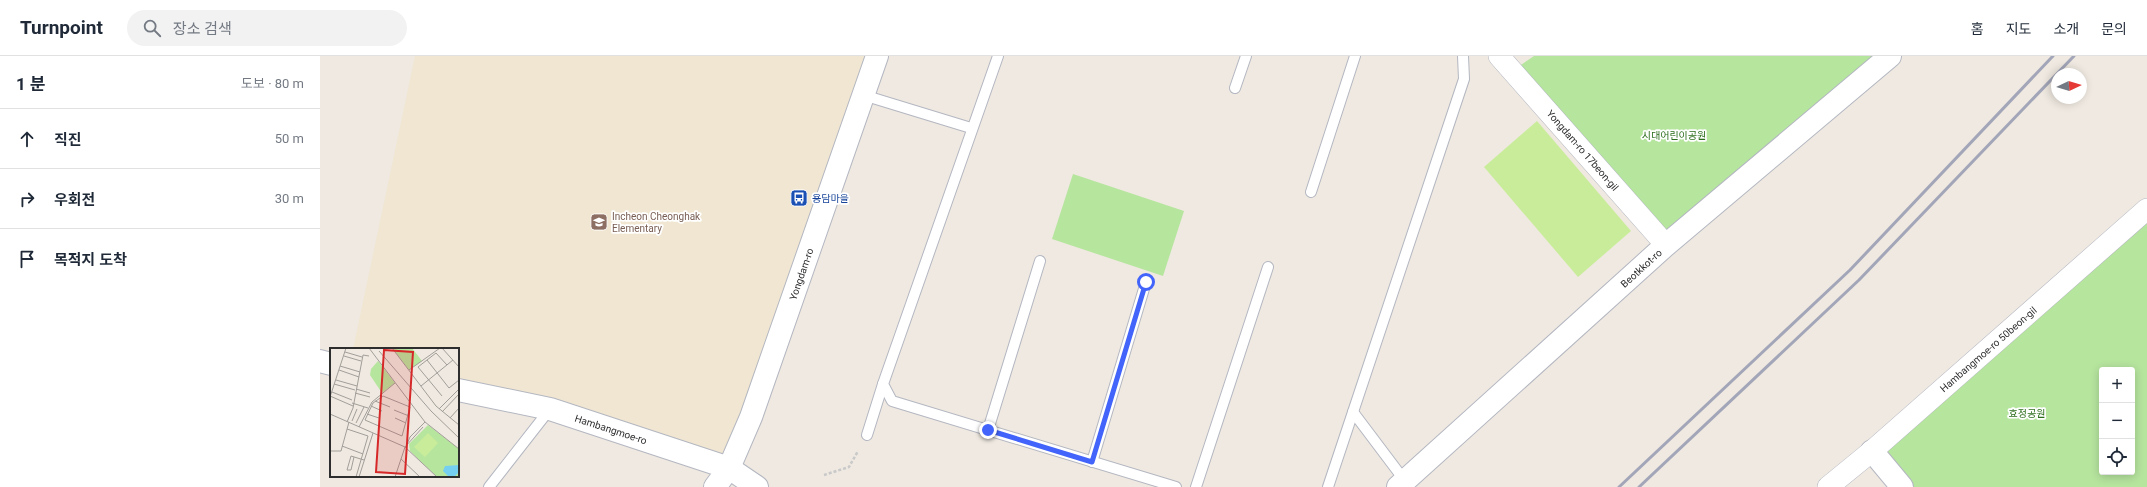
<!DOCTYPE html>
<html lang="ko">
<meta charset="utf-8">
<style>
:root{--surface:#fff;--page:#f2f2f3;--text:#1f2937;--muted:#747a83;--line:#e0e1e3}
body{margin:0;font-family:Roboto,"Noto Sans KR",sans-serif;background:var(--page);color:var(--text)}
.controls{position:absolute;right:12px;bottom:12px;display:grid;overflow:hidden;border-radius:4px;box-shadow:0 2px 10px #0003}
.controls button{width:36px;height:36px;display:grid;place-items:center;padding:0;border:0;border-bottom:1px solid var(--line);background:var(--surface);color:var(--text);font:20px sans-serif}
.compass{position:absolute;left:1731px;top:12px;width:36px;height:36px;border-radius:50%;background:var(--surface);box-shadow:0 2px 10px #0003;rotate:86deg}
.stop{position:absolute;width:12px;height:12px;margin:-9px;border:3px solid #4264fb;border-radius:50%;background:#fff}
.stop.end{background:#4264fb;border-color:#fff;box-shadow:0 1px 4px #0008}
.list{margin:0;padding:0;list-style:none}
h2{display:flex;justify-content:space-between;align-items:center;height:52px;margin:0;padding:0 16px;font-size:17px}
h2 small{font-size:13px;font-weight:400;color:var(--muted)}
.list li{display:grid;grid-template-columns:26px 1fr auto;gap:12px;align-items:center;box-sizing:border-box;height:60px;padding:0 16px;border-top:1px solid var(--line)}
.list b{display:block;font-size:15px;white-space:nowrap}
.list em{font-size:13px;font-style:normal;color:var(--muted)}
.icon{flex:none;width:22px;height:22px;fill:none;stroke:currentColor;stroke-width:2;stroke-linecap:round;stroke-linejoin:round}
.map{position:relative;flex:none;width:1827px;height:431px;overflow:hidden}
header{display:flex;align-items:center;gap:24px;box-sizing:border-box;height:56px;padding:0 20px;background:var(--surface);border-bottom:1px solid var(--line)}
header strong{font-size:19px}
nav{display:flex;gap:22px;margin-inline-start:auto;font-size:14px}
.search{width:280px;height:36px;background:var(--page);display:flex;align-items:center;gap:10px;box-sizing:border-box;padding:0 14px;border-radius:22px;color:var(--muted);font-size:15px}
main{display:flex}
aside{flex:1;background:var(--surface)}
.map>svg:first-child{display:block}
.education{fill:#f0e6d1}
.green{fill:#b6e59e;fill-rule:evenodd}
.pitch{fill:#c9ec9a}
.lines{fill:none;stroke-linecap:round;stroke-linejoin:round}
.service-casing{stroke:#b4b7c1;stroke-width:12}
.minor-casing{stroke:#b4b7c1;stroke-width:22}
.tertiary-casing{stroke:#b4b7c1;stroke-width:24}
.secondary-casing{stroke:#b4b7c1;stroke-width:24}
.path{stroke:#c9c9c9;stroke-width:2.5;stroke-dasharray:3 2;stroke-linecap:butt}
.service{stroke:#fff;stroke-width:10}
.minor{stroke:#fff;stroke-width:21}
.tertiary{stroke:#fff;stroke-width:22}
.secondary{stroke:#fff;stroke-width:22}
.rail{stroke:#a3a6b8;stroke-width:3}
.route{stroke:#4264fb;stroke-width:5}
.labels{text-anchor:middle;stroke-width:3.5;stroke-linejoin:round;paint-order:stroke}
.park-label{font-size:10px;fill:#2c6e1b;stroke:#fff}
.street-label{font-size:10px;fill:#2e2e2e;stroke:#fff}
.transit-label{font-size:10px;fill:#164399;stroke:#fff;text-anchor:start}
.education-label{font-size:10px;fill:#785e54;stroke:#fff;text-anchor:start}
.inset-road{fill:none;stroke:#a29e99;stroke-width:1}
.view{fill:#d62828;fill-opacity:0.15;stroke:#d62828;stroke-width:2}
.inset-edge{fill:none;stroke:#2e2e2e;stroke-width:2}
</style>
<header>
<strong>Turnpoint</strong>
<div class="search"><svg class="icon" aria-label="search" viewBox="0 0 24 24"><circle cx="10" cy="10" r="6"/><path d="M15 15l6 6"/></svg>장소 검색</div>
<nav><a>홈</a><a>지도</a><a>소개</a><a>문의</a></nav>
</header>
<main>
<aside>
<h2>1 분<small>도보 · 80 m</small></h2>
<ul class="list">
<li><svg class="icon" aria-label="ahead" viewBox="0 0 24 24"><path d="M12 20V5M6 11l6-6 6 6"/></svg><div><b>직진</b></div><em>50 m</em></li>
<li><svg class="icon" aria-label="right" viewBox="0 0 24 24"><path d="M7 20v-9h11M14 6l5 5-5 5"/></svg><div><b>우회전</b></div><em>30 m</em></li>
<li><svg class="icon" aria-label="arrive" viewBox="0 0 24 24"><path d="M6 21V4h12l-3 4 3 4H6"/></svg><div><b>목적지 도착</b></div></li>
</ul>
</aside>
<div class="map">
<svg width="1827" height="431" viewBox="0 0 1827 431">
<rect width="100%" height="100%" fill="#efe9e1"/>
<polygon class="education" points="95,0 557,0 409,412 138,334 138,293 33,293"/>
<g class="green">
<polygon points="1214,0 1570,0 1346,189 1192,15"/>
<polygon points="753,118 864,155 843,220 732,183"/>
<path d="M1827 153V431H1582L1552 395ZM1782 314H1812V416H1782Z"/>
</g>
<polygon class="pitch" points="1217,65 1311,175 1258,221 1164,111"/>
<g class="lines">
<g class="service-casing">
<g id="service">
<polyline points="678,0 563,328 572,345 856,431"/>
<polyline points="915,32 926,0"/>
<polyline points="543,39 651,72"/>
<polyline points="991,136 1035,0"/>
<polyline points="1033,356 1085,425"/>
<polyline points="668,374 720,205"/>
<polyline points="547,379 563,328"/>
<polyline points="772,406 826,226"/>
<polyline points="169,431 230,353"/>
<polyline points="876,431 948,211"/>
<polyline points="1008,431 1144,23 1143,0"/>
</g>
</g>
<g class="minor-casing">
<g id="minor">
<polyline points="1179,0 1346,189"/>
<polyline points="1508,431 1552,395 1827,153"/>
</g>
</g>
<g class="tertiary-casing">
<g id="tertiary">
<polyline points="1552,395 1582,431"/>
<polyline points="395,431 409,412 431,361 557,0"/>
<polyline points="1078,431 1346,189 1570,0"/>
</g>
</g>
<g class="secondary-casing">
<g id="secondary">
<polyline points="0,305 11,308"/>
<polyline points="138,334 230,353 409,412 437,431"/>
</g>
</g>
<polyline class="path" points="504,419 529,411 538,395"/>
<use href="#service" class="service"/>
<use href="#minor" class="minor"/>
<use href="#tertiary" class="tertiary"/>
<use href="#secondary" class="secondary"/>
<g class="rail">
<polyline points="1299,431 1530,214 1733,0"/>
<polyline points="1319,431 1539,224 1754,0"/>
</g>
</g>
<g class="lines">
<polyline class="route" points="668,374 772,406 826,226"/>
</g>
<defs>
<g id="bus-square" transform="scale(0.9)"><rect x="-9" y="-9" width="18" height="18" rx="4" fill="#1a4fb4" stroke="#fff"/><path d="M-5-6H5V4H4V6H2V4H-2V6H-4V4H-5ZM-3.5-4V0h7V-4ZM-3.5 1.2v1.5H-2V1.2ZM2 1.2v1.5H3.5V1.2Z" fill="#fff"/></g>
<g id="school-square" transform="scale(0.9)"><rect x="-9" y="-9" width="18" height="18" rx="4" fill="#8d6e63" stroke="#fff"/><path d="M0-5L7-2L0 1L-7-2ZM-4 1L0 2.5L4 1V4Q0 6-4 4Z" fill="#fff"/></g>
</defs>
<g fill-rule="evenodd">
<use href="#bus-square" x="479" y="142"/>
<use href="#school-square" x="279" y="166"/>
</g>
<g class="labels">
<g class="park-label">
<text x="1354" y="83">시대어린이공원</text>
<text x="1707" y="361">효정공원</text>
</g>
<g class="street-label">
<text transform="translate(1263 94) rotate(49)" y="4">Yongdam-ro 17beon-gil</text>
<text transform="translate(1321 212) rotate(-42)" y="4">Beotkkot-ro</text>
<text transform="translate(481 218) rotate(-71)" y="4">Yongdam-ro</text>
<text transform="translate(1668 293) rotate(-41)" y="4">Hambangmoe-ro 50beon-gil</text>
<text transform="translate(291 373) rotate(18)" y="4">Hambangmoe-ro</text>
</g>
<g class="transit-label">
<text x="492" y="146">용담마을</text>
</g>
<g class="education-label">
<text x="292" y="164">Incheon Cheonghak<tspan x="292" dy="12">Elementary</tspan></text>
</g>
</g>
<g transform="translate(10 292)">
<rect width="129" height="129" fill="#efe9e1"/>
<path d="M62 0H82L92 13 79 22ZM48 13 65 35 52 45 40 27 41 21ZM98 77 129 101V129H107L80 103 79 96Z" fill="#b6e59e"/>
<path d="M98 85 108 95 95 109 84 99Z" fill="#c9ec9a"/>
<path d="M129 117V124L124 129H119L113 123 115 118Z" fill="#75cff0"/>
<path class="inset-road" d="M39 0 95 74 129 101M62 0 106 58 129 77M112 0 129 19M49 3 101 63 129 90M15 4 32 9M14 8 31 13M97 12 119 40 129 32M10 18 30 24M9 22 29 29M79 22 110 0M6 32 27 38M4 36 25 42M91 38 123 12M26 41 40 45M2 44 22 52M25 45 40 49M0 48 23 58M53 48 80 59 72 88 35 72 43 55ZM112 48 88 19 106 5 117 17M0 49 16 0M45 53 60 59M22 55 38 60M41 58 52 63M109 61 129 41M64 62 79 68M112 64 129 46M0 66 75 99 107 129M37 66 49 70M65 70 76 75M120 70 129 60M22 73 27 61M17 74 23 60 33 7 39 8M26 75 34 59M29 79 42 54 65 35M17 81 38 88 26 129M77 96 80 89 95 74M12 98 33 106M0 103H11L19 74M24 109 21 122H17L21 108 34 112M71 111 90 129M29 129 43 85M65 129 75 99 93 79"/>
<path class="view" d="M54 2 83 4 75 126 46 124Z"/>
<rect width="129" height="129" class="inset-edge"/>
</g>
</svg>
<div class="controls">
<button>+</button>
<button>−</button>
<button><svg class="icon" aria-label="locate" viewBox="0 0 24 24"><circle cx="12" cy="12" r="6"/><path d="M12 2v4M12 18v4M2 12h4M18 12h4"/></svg></button>
</div>
<svg class="compass" viewBox="-18 -18 36 36"><path d="M0-13l5 13h-10z" fill="#e53935"/><path d="M0 13l5-13h-10z" fill="#747a83"/></svg>
<div class="stop" style="left:826px;top:226px"></div>
<div class="stop end" style="left:668px;top:374px"></div>
</div>
</main>
